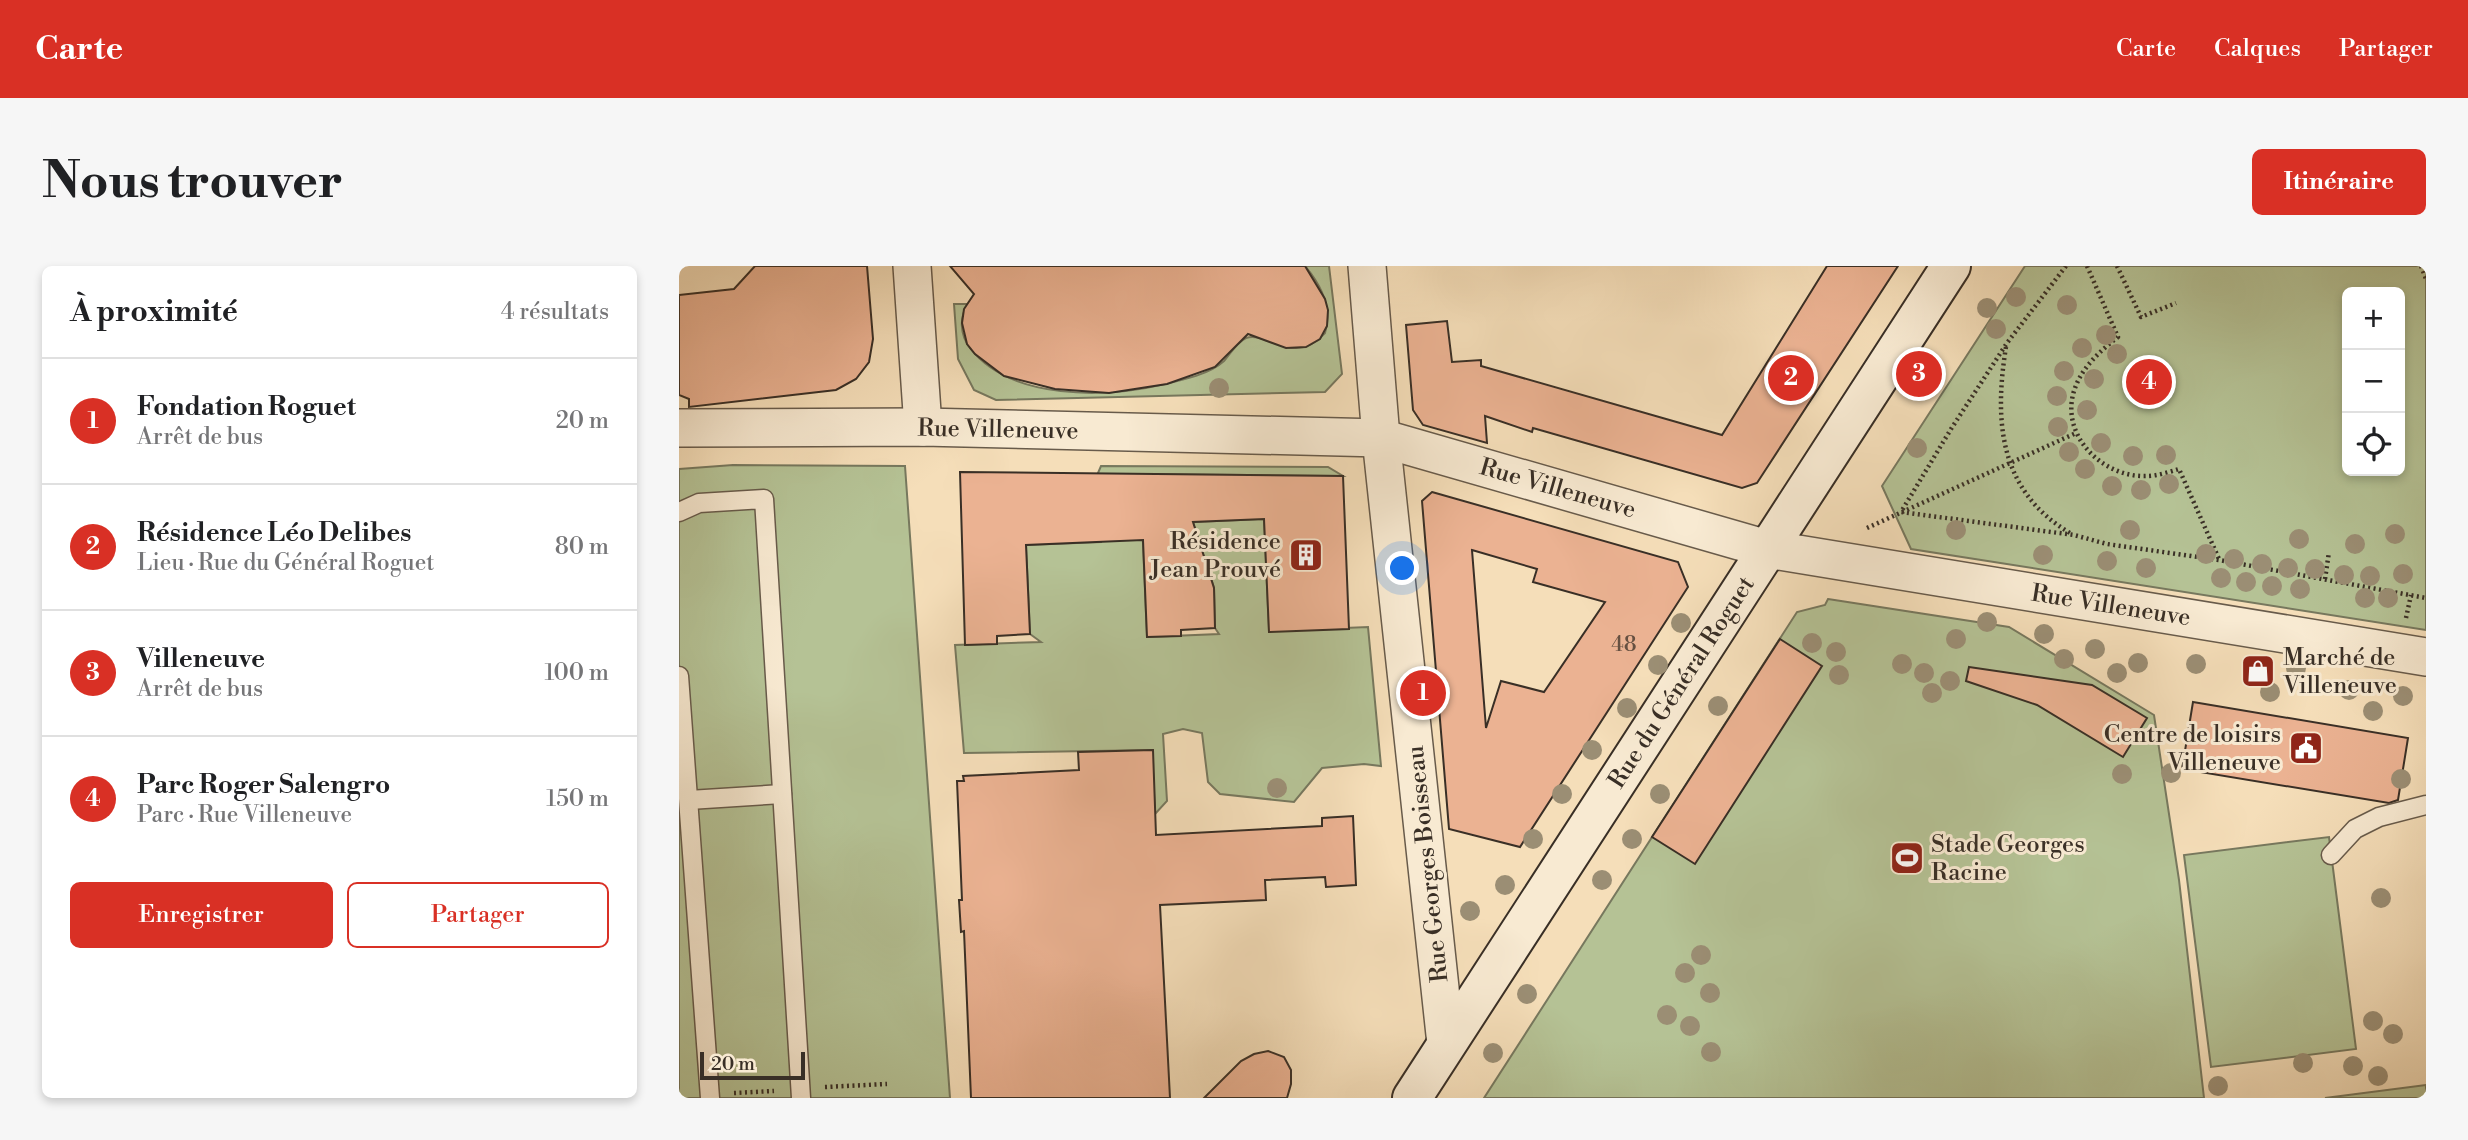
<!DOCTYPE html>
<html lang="fr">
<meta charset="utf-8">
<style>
:root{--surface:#fff;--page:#f6f6f6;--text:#202124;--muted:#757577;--line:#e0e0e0;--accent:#d93025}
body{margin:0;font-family:"Libre Bodoni",serif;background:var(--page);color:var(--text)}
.controls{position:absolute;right:21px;top:21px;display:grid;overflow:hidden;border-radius:10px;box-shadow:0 4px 10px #0003}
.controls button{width:63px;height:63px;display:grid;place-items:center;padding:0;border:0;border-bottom:2px solid var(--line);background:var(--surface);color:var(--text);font:35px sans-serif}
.scale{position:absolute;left:21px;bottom:18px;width:105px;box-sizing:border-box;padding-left:7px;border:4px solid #392f26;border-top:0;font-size:19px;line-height:24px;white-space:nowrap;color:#392f26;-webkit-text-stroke:5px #f8ead2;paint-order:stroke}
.you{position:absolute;left:724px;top:303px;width:24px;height:24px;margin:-18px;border:5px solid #fff;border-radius:50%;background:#1a73e8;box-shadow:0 0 0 10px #1a73e833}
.badge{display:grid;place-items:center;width:46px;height:46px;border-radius:50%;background:var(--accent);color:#fff;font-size:23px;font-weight:700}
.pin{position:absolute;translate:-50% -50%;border:4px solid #fff;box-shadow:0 2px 7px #0006}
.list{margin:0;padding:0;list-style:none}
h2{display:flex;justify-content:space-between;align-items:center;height:91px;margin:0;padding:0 28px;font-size:30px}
h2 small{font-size:23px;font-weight:400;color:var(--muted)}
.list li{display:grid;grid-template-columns:46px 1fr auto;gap:21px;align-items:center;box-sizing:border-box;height:126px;padding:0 28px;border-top:2px solid var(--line)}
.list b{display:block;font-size:26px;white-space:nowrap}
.list p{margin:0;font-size:23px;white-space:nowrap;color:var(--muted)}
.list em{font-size:23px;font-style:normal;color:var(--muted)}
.actions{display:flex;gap:14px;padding:21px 28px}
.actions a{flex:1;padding:16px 0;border:2px solid var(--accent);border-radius:10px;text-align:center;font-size:24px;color:var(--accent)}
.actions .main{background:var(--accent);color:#fff}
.icon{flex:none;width:38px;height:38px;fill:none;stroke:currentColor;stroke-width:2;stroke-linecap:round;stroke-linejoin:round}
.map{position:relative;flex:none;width:1747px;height:832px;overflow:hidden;border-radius:10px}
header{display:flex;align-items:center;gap:42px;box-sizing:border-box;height:98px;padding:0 35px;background:var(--accent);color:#fff}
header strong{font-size:33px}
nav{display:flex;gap:38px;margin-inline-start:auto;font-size:24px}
.intro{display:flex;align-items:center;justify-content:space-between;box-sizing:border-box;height:168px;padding:0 42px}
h1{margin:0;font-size:49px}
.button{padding:18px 32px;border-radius:10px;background:var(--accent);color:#fff;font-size:24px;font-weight:700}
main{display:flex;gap:42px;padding:0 42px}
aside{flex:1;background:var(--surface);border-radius:10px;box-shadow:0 4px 10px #0003}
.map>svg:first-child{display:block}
.green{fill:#b5c295;stroke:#77785e;stroke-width:2;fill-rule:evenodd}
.building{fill:#ebb292;stroke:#392f26;stroke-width:2;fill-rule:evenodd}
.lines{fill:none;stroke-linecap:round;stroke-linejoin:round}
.lane-casing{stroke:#685b4b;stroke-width:21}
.street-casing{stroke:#685b4b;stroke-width:40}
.secondary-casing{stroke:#392f26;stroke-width:42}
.path{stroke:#392f26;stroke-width:4.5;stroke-dasharray:2 3.5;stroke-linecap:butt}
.lane{stroke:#f8ead2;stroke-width:18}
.street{stroke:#f8ead2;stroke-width:37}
.secondary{stroke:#f8ead2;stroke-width:38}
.tree{fill:#9b8e74}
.labels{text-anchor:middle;stroke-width:6;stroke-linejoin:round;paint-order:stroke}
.number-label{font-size:21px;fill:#665041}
.street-label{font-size:24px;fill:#392f26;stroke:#f8ead2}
.poi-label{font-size:24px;fill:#392f26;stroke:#f8ead2;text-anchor:end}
</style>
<header>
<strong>Carte</strong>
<nav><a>Carte</a><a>Calques</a><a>Partager</a></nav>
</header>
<div class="intro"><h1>Nous trouver</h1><a class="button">Itinéraire</a></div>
<main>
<aside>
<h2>À proximité<small>4 résultats</small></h2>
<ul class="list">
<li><span class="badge">1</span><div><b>Fondation Roguet</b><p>Arrêt de bus</p></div><em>20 m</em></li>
<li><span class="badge">2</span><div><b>Résidence Léo Delibes</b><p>Lieu · Rue du Général Roguet</p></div><em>80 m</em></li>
<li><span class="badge">3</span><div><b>Villeneuve</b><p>Arrêt de bus</p></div><em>100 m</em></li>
<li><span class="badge">4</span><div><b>Parc Roger Salengro</b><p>Parc · Rue Villeneuve</p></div><em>150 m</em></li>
</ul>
<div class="actions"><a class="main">Enregistrer</a><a>Partager</a></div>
</aside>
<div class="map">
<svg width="1747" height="832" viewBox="0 0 1747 832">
<rect width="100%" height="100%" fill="#f5deb9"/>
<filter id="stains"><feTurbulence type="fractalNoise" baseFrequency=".00286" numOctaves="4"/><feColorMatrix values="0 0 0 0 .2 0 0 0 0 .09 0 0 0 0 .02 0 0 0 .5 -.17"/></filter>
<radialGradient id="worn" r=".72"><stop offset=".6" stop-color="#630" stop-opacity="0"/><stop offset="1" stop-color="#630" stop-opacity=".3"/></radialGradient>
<g class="green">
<path d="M626 0H650L663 108 646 126 317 134 295 124 279 93 275 38H289C280 51 281 69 291 82 332 135 427 132 486 118 504 114 531 108 545 95 551 88 558 76 567 72 587 64 614 102 646 67 654 42 642 19 626 0Z"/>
<path d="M1346 0H1747V364L1232 283 1203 220ZM1668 26H1721V205H1668Z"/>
<polygon points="54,199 226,200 271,832 0,832 0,203"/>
<polygon points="422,200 649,201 664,210 461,208 468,371 540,368 536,362 535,322 514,256 585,253 590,365 689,361 702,500 685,498 643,502 615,536 541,528 529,516 523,467 504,463 484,468 488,535 476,548 473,484 285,487 276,379 362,376 351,368 347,279 422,276 419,207"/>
<polygon points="1149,333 1330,361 1475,449 1500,614 1525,832 805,832 1118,346 1146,339"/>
<polygon points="1650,571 1677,783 1532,801 1505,589"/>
<polygon points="1747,819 1747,832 1646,832"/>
</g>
<g class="building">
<polygon points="76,0 188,0 194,73 190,96 177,113 157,124 10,141 10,133 0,129 0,29 55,23"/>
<polygon points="271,0 626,0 646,33 649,44 648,60 641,73 627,81 607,82 569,68 536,101 488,118 430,127 376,123 325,110 296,88 288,78 283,57 285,43 295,28"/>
<polygon points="1148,0 1219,0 1078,217 1063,222 854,162 853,166 806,150 808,177 744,159 734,144 727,59 768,55 773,96 802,94 802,100 1043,169"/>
<polygon points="281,206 664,210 670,363 590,366 585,253 514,256 535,322 536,362 502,364 502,370 468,371 464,274 347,279 351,368 318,370 318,378 286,379"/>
<path d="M753 226 999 296 1009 321 841 581 770 563 743 235ZM793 284 858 303 854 316 926 336 865 426 822 415 807 462Z"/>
<polygon points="1101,373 1143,400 1016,598 973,571"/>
<polygon points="1290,401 1413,419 1468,452 1444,491 1358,439 1287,415"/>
<polygon points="1514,436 1729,472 1719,534 1710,537 1503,503"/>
<polygon points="474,484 477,569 643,560 643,552 674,550 677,619 647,621 646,611 586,614 587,634 481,639 491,832 292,832 285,665 282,666 280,634 283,634 278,515 285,515 284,510 400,504 399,486"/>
<polygon points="589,785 605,791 612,804 612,818 608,832 525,832 562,795 575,788"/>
</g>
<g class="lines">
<g class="lane-casing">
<g id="lane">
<polyline points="0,246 20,237 85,233 122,832"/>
<polyline points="0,410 31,832"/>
<polyline points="10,534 103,528"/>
<polyline points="1652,589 1676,563 1700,551 1747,539"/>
</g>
</g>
<g class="street-casing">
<g id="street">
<polyline points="233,0 244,161"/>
<polyline points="688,0 702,172 767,778"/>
<polyline points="0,162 244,161 702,172 1088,283 1747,391"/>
</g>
</g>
<g class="secondary-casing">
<polyline id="secondary" points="733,832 1272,0"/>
</g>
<g class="path">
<polyline points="1387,0 1328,77 1272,163 1222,246 1395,269 1428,278 1540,294 1747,332"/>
<path d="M1408 0 1439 71C1421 85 1402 102 1395 125 1381 170 1424 212 1468 210 1478 210 1490 206 1500 203L1540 293"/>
<polyline points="1438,0 1462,51 1497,37"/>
<polyline points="1742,0 1747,13"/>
<path d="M1327 81C1315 155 1320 225 1391 267"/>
<polyline points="1188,262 1397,167"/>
<polyline points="1646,313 1650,286"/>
<polyline points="1727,352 1732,329"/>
<polyline points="146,821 208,818"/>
<polyline points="55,827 95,825"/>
</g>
<use href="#lane" class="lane"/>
<use href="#street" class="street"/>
<use href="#secondary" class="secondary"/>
</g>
<g class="tree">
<circle cx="1337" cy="31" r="10"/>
<circle cx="1388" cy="39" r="10"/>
<circle cx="1308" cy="42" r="10"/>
<circle cx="1317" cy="63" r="10"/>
<circle cx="1427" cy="69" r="10"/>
<circle cx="1403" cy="82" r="10"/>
<circle cx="1438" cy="88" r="10"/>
<circle cx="1385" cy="105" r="10"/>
<circle cx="1415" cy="113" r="10"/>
<circle cx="540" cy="122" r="10"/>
<circle cx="1378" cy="130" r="10"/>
<circle cx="1408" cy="144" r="10"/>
<circle cx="1379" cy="161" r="10"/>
<circle cx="1422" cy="177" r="10"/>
<circle cx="1238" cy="182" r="10"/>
<circle cx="1390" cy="186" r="10"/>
<circle cx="1487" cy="189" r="10"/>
<circle cx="1454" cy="190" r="10"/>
<circle cx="1406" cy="203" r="10"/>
<circle cx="1490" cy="218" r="10"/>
<circle cx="1433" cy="220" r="10"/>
<circle cx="1462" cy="224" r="10"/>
<circle cx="1277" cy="264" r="10"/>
<circle cx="1451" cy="264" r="10"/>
<circle cx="1716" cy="268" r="10"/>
<circle cx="1620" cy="273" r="10"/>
<circle cx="1676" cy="278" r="10"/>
<circle cx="1527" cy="288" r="10"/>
<circle cx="1364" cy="289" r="10"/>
<circle cx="1555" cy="293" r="10"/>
<circle cx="1428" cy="295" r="10"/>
<circle cx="1583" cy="298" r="10"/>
<circle cx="1467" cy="302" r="10"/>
<circle cx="1609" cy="302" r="10"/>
<circle cx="1636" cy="303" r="10"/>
<circle cx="1724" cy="308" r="10"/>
<circle cx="1665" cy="309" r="10"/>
<circle cx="1691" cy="310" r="10"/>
<circle cx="1542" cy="312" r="10"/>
<circle cx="1567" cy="316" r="10"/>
<circle cx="1593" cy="320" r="10"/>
<circle cx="1621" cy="323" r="10"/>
<circle cx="1686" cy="332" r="10"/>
<circle cx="1709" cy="332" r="10"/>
<circle cx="1308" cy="356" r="10"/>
<circle cx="1002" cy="357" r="10"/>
<circle cx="1365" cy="368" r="10"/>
<circle cx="1277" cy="373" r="10"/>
<circle cx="1133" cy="377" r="10"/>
<circle cx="1416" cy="383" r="10"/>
<circle cx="1157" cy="386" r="10"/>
<circle cx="1385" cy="393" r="10"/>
<circle cx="1459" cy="397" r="10"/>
<circle cx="1223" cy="398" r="10"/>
<circle cx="1517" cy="398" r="10"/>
<circle cx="979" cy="399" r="10"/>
<circle cx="1617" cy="402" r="10"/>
<circle cx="1245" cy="407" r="10"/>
<circle cx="1438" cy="407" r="10"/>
<circle cx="1160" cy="409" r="10"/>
<circle cx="1271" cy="415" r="10"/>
<circle cx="1670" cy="424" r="10"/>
<circle cx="1591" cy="426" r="10"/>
<circle cx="1253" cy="427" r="10"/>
<circle cx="1724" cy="430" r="10"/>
<circle cx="1039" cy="440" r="10"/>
<circle cx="948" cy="442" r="10"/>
<circle cx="1694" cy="445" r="10"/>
<circle cx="913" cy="484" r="10"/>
<circle cx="1492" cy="507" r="10"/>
<circle cx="1443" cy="508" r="10"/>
<circle cx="1722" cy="513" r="10"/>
<circle cx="598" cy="522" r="10"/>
<circle cx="883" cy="528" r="10"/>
<circle cx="981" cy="528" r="10"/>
<circle cx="854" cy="573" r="10"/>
<circle cx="953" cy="573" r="10"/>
<circle cx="923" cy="614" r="10"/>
<circle cx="826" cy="619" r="10"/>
<circle cx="1702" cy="632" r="10"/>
<circle cx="791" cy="645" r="10"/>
<circle cx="1022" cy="689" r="10"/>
<circle cx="1006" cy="707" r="10"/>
<circle cx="1031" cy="727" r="10"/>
<circle cx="848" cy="728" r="10"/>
<circle cx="988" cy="749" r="10"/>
<circle cx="1694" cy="755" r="10"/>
<circle cx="1011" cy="760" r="10"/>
<circle cx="1714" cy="768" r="10"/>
<circle cx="1032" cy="786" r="10"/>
<circle cx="814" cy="787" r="10"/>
<circle cx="1624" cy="797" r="10"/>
<circle cx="1674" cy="800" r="10"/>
<circle cx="1699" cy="810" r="10"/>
<circle cx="1539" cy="820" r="10"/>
</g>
<defs>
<g id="building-square" transform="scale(1.75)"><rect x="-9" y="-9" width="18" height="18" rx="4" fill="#8f2418" stroke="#f8ead2"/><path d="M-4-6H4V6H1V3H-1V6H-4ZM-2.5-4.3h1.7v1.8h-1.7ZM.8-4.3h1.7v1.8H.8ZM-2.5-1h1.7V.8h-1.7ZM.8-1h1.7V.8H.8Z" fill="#fff"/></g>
<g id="shop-square" transform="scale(1.75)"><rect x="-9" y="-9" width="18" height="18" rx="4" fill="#8f2418" stroke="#f8ead2"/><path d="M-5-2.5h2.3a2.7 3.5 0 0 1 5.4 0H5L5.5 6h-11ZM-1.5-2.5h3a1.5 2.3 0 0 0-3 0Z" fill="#fff"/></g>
<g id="civic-square" transform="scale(1.75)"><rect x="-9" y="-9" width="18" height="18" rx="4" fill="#8f2418" stroke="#f8ead2"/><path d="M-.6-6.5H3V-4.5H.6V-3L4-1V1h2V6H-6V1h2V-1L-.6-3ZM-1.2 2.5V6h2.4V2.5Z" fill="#fff"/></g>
<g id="stadium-square" transform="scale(1.75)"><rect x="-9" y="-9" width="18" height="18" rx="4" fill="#8f2418" stroke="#f8ead2"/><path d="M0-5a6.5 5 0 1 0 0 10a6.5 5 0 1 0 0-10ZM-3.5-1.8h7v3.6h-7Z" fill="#fff"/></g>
</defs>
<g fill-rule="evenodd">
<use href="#building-square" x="627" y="289"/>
<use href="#shop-square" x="1579" y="405"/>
<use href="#civic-square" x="1627" y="482"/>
<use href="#stadium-square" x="1228" y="592"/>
</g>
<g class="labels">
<g class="number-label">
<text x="945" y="385">48</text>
</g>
<g class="street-label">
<text transform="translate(319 163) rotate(1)" y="8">Rue Villeneuve</text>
<text transform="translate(879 222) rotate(16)" y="8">Rue Villeneuve</text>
<text transform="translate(1432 339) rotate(9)" y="8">Rue Villeneuve</text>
<text transform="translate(1002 416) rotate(-57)" y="8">Rue du Général Roguet</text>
<text transform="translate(748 598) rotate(-96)" y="8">Rue Georges Boisseau</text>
</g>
<g class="poi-label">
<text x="602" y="283">Résidence<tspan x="602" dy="28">Jean Prouvé</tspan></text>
<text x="1604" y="399" text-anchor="start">Marché de<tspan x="1604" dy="28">Villeneuve</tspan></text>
<text x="1602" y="476">Centre de loisirs<tspan x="1602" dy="28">Villeneuve</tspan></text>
<text x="1252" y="586" text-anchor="start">Stade Georges<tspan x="1252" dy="28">Racine</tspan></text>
</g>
</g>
<rect width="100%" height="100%" filter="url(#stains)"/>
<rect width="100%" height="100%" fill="url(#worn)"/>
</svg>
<div class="controls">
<button>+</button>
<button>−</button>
<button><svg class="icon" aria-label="locate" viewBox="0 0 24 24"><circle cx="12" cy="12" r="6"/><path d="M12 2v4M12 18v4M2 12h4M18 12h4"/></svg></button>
</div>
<div class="scale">20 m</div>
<div class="you"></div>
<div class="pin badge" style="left:744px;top:427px">1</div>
<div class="pin badge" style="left:1112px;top:112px">2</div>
<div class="pin badge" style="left:1240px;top:108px">3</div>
<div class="pin badge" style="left:1470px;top:116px">4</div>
</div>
</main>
